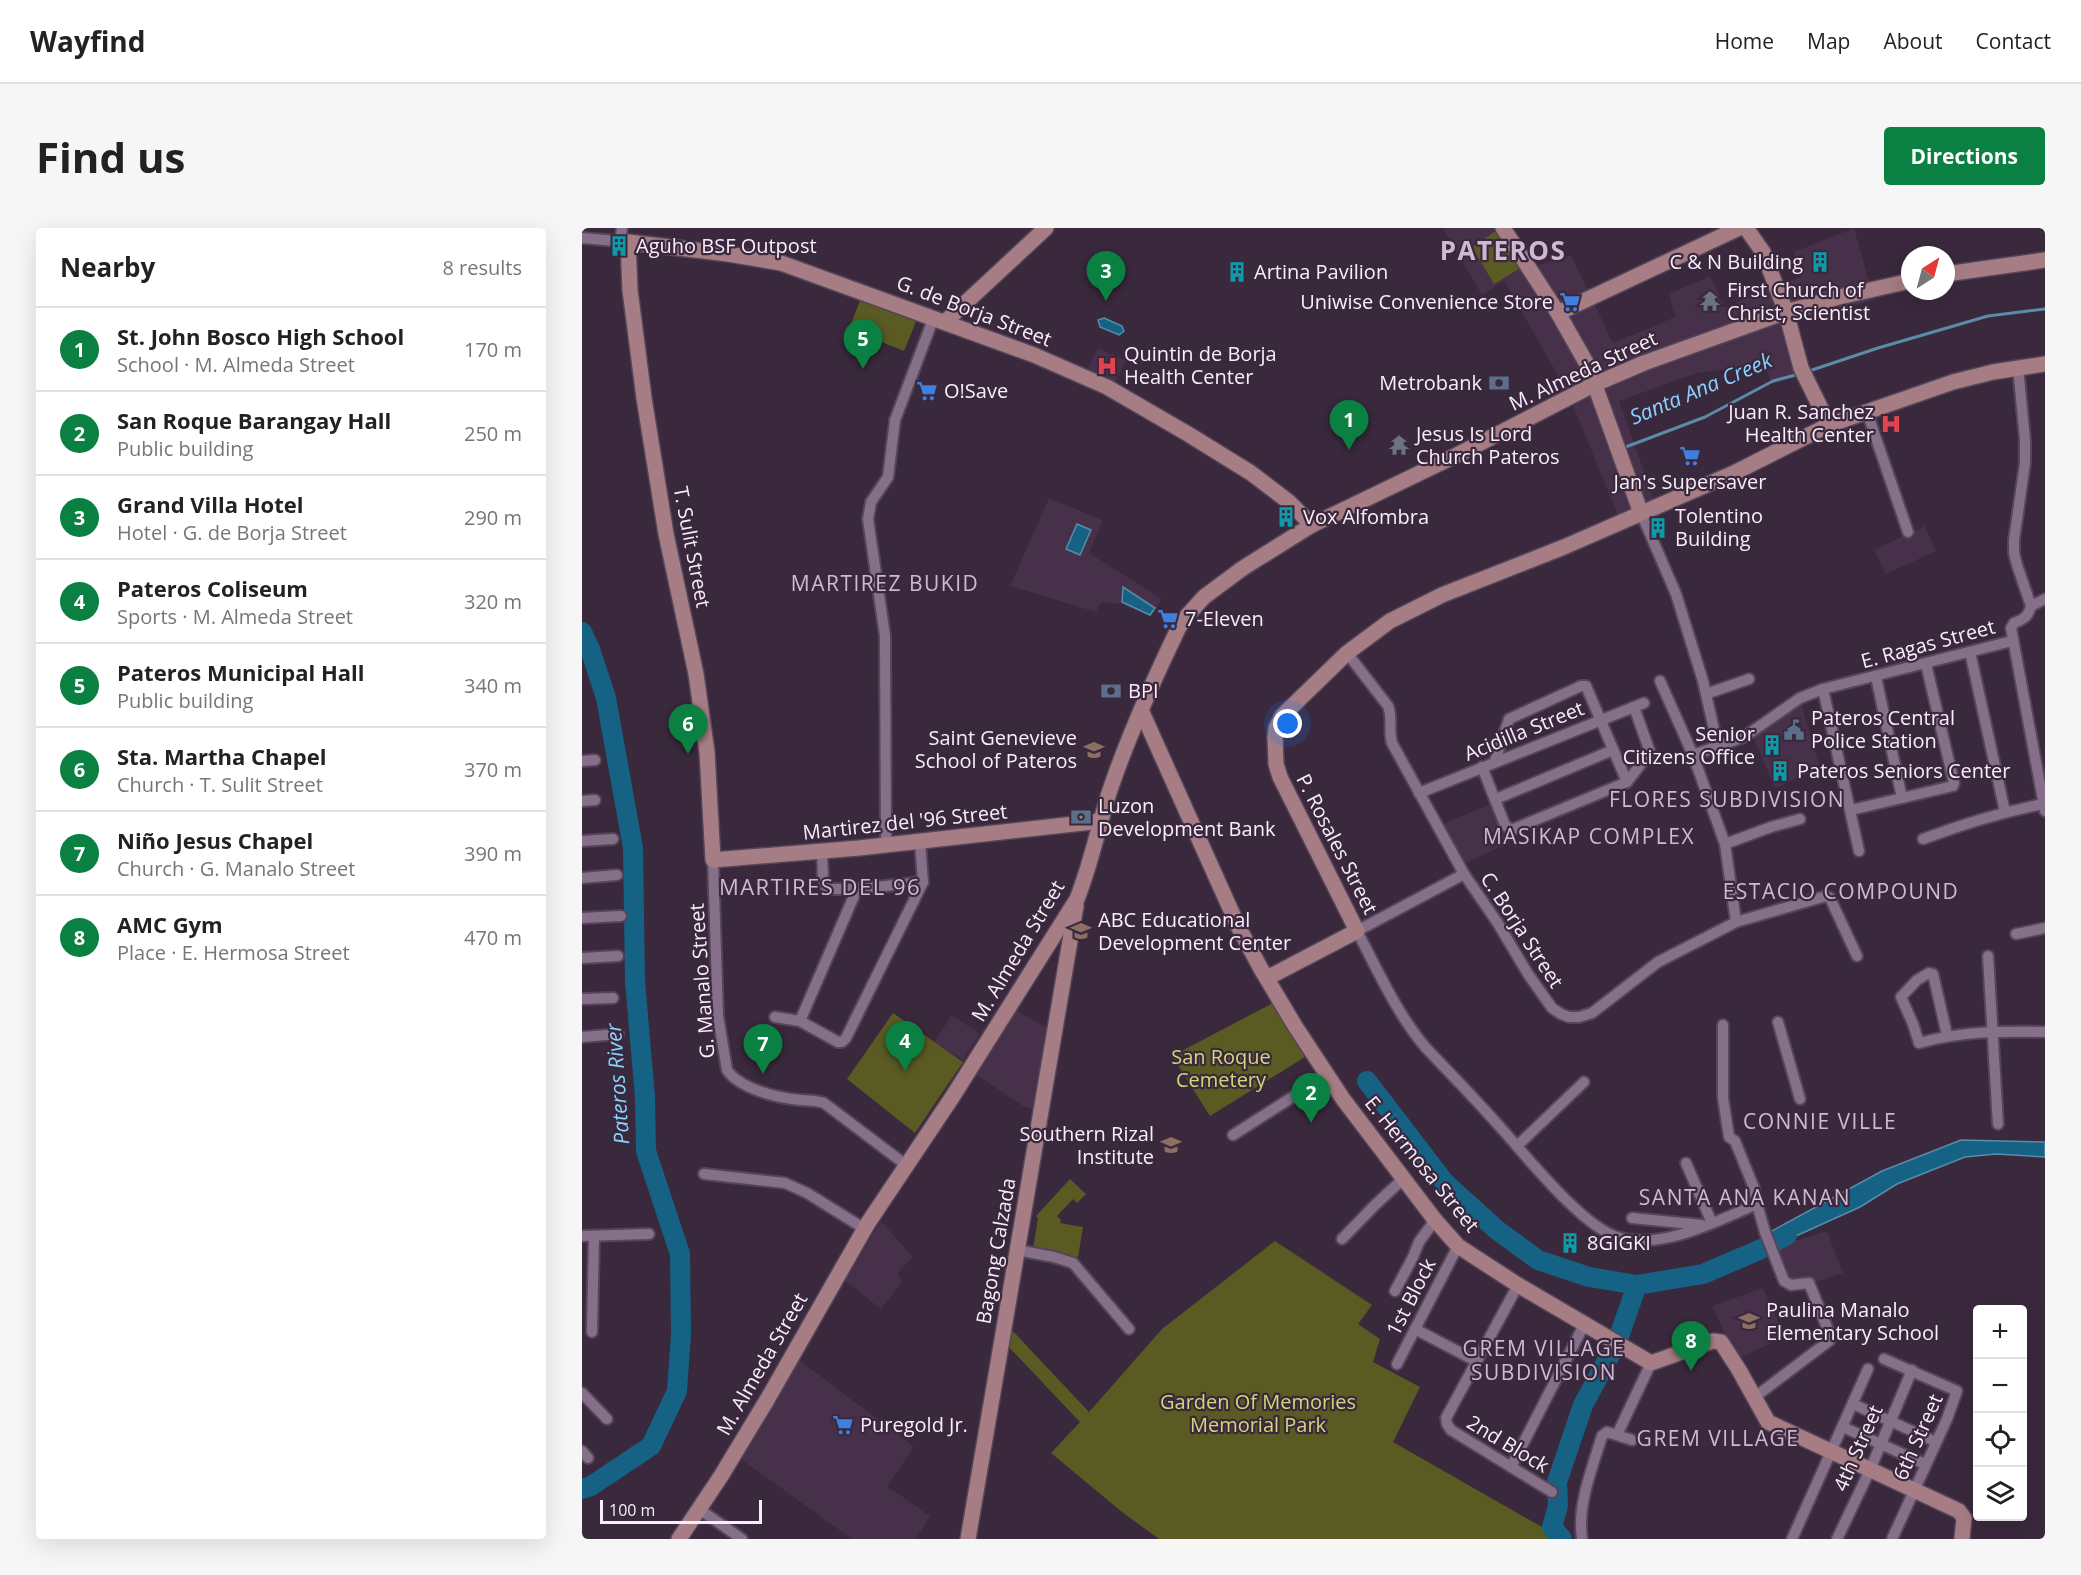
<!DOCTYPE html>
<meta charset="utf-8">
<style>
:root{--surface:#fff;--page:#f6f6f6;--text:#222;--muted:#767676;--line:#e0e0e0;--accent:#0b8043}
body{margin:0;font-family:"Open Sans",sans-serif;background:var(--page);color:var(--text)}
.controls{position:absolute;right:18px;bottom:18px;display:grid;overflow:hidden;border-radius:6px;box-shadow:0 6px 24px #0002}
.controls button{width:54px;height:54px;display:grid;place-items:center;padding:0;border:0;border-bottom:2px solid var(--line);background:var(--surface);color:var(--text);font:30px sans-serif}
.compass{position:absolute;left:1319px;top:18px;width:54px;height:54px;border-radius:50%;background:var(--surface);box-shadow:0 6px 24px #0002;rotate:36deg}
.scale{position:absolute;left:18px;bottom:15px;width:162px;box-sizing:border-box;padding-left:6px;border:3px solid #faedfb;border-top:0;font-size:16px;line-height:21px;white-space:nowrap;color:#faedfb;-webkit-text-stroke:4px #3a283d;paint-order:stroke}
.you{position:absolute;left:706px;top:496px;width:21px;height:21px;margin:-15px;border:4px solid #fff;border-radius:50%;background:#1a73e8;box-shadow:0 0 0 9px #1a73e833}
.badge{display:grid;place-items:center;width:39px;height:39px;border-radius:50%;background:var(--accent);color:#fff;font-size:20px;font-weight:700}
.pin{position:absolute;translate:-50% -50px;filter:drop-shadow(0 2px 3px #0008)}
.pin::after{content:'';position:absolute;top:32px;width:21px;height:18px;background:inherit;clip-path:polygon(0 0,100% 0,50% 100%)}
.list{margin:0;padding:0;list-style:none}
h2{display:flex;justify-content:space-between;align-items:center;height:78px;margin:0;padding:0 24px;font-size:26px}
h2 small{font-size:20px;font-weight:400;color:var(--muted)}
.list li{display:grid;grid-template-columns:39px 1fr auto;gap:18px;align-items:center;box-sizing:border-box;height:84px;padding:0 24px;border-top:2px solid var(--line)}
.list b{display:block;font-size:22px;white-space:nowrap}
.list p{margin:0;font-size:20px;white-space:nowrap;color:var(--muted)}
.list em{font-size:20px;font-style:normal;color:var(--muted)}
.icon{flex:none;width:33px;height:33px;fill:none;stroke:currentColor;stroke-width:2;stroke-linecap:round;stroke-linejoin:round}
.map{position:relative;flex:none;width:1463px;height:1311px;overflow:hidden;border-radius:6px}
header{display:flex;align-items:center;gap:36px;box-sizing:border-box;height:84px;padding:0 30px;background:var(--surface);border-bottom:2px solid var(--line)}
header strong{font-size:28px}
nav{display:flex;gap:33px;margin-inline-start:auto;font-size:21px}
.intro{display:flex;align-items:center;justify-content:space-between;box-sizing:border-box;height:144px;padding:0 36px}
h1{margin:0;font-size:42px}
.button{padding:15px 27px;border-radius:6px;background:var(--accent);color:#fff;font-size:21px;font-weight:700}
main{display:flex;gap:36px;padding:0 36px}
aside{flex:1;background:var(--surface);border-radius:6px;box-shadow:0 6px 24px #0002}
.map>svg:first-child{display:block}
.built{fill:#47304a}
.green{fill:#5a5b22}
.water{fill:#166285;stroke:#5a8ca8;stroke-width:1.5}
.lines{fill:none;stroke-linecap:round;stroke-linejoin:round}
.stream{stroke:#5a8ca8;stroke-width:3}
.river{stroke:#166285;stroke-width:20}
.street-casing{stroke:#554558;stroke-width:14}
.secondary-casing{stroke:#554558;stroke-width:18}
.street{stroke:#867089;stroke-width:10}
.secondary{stroke:#a67d84;stroke-width:15}
.labels{text-anchor:middle;stroke-width:4.5;stroke-linejoin:round;paint-order:stroke}
.poi-label{font-size:20px;fill:#faedfb;stroke:#3a283d;text-anchor:start}
.street-label{font-size:20px;fill:#faedfb;stroke:#3a283d}
.park-label{font-size:20px;fill:#d3d777;stroke:#3a283d}
.water-label{font-size:21px;font-style:italic;fill:#88d4fe;stroke:#3a283d}
.neighbourhood-label{font-size:21px;letter-spacing:1.5px;fill:#d0b8d3;stroke:#3a283d}
.quarter-label{font-size:22px;letter-spacing:1.5px;fill:#d0b8d3;stroke:#3a283d}
.district-label{font-size:26px;font-weight:bold;letter-spacing:1.5px;fill:#d0b8d3;stroke:#3a283d}
</style>
<header>
<strong>Wayfind</strong>
<nav><a>Home</a><a>Map</a><a>About</a><a>Contact</a></nav>
</header>
<div class="intro"><h1>Find us</h1><a class="button">Directions</a></div>
<main>
<aside>
<h2>Nearby<small>8 results</small></h2>
<ul class="list">
<li><span class="badge">1</span><div><b>St. John Bosco High School</b><p>School · M. Almeda Street</p></div><em>170 m</em></li>
<li><span class="badge">2</span><div><b>San Roque Barangay Hall</b><p>Public building</p></div><em>250 m</em></li>
<li><span class="badge">3</span><div><b>Grand Villa Hotel</b><p>Hotel · G. de Borja Street</p></div><em>290 m</em></li>
<li><span class="badge">4</span><div><b>Pateros Coliseum</b><p>Sports · M. Almeda Street</p></div><em>320 m</em></li>
<li><span class="badge">5</span><div><b>Pateros Municipal Hall</b><p>Public building</p></div><em>340 m</em></li>
<li><span class="badge">6</span><div><b>Sta. Martha Chapel</b><p>Church · T. Sulit Street</p></div><em>370 m</em></li>
<li><span class="badge">7</span><div><b>Niño Jesus Chapel</b><p>Church · G. Manalo Street</p></div><em>390 m</em></li>
<li><span class="badge">8</span><div><b>AMC Gym</b><p>Place · E. Hermosa Street</p></div><em>470 m</em></li>
</ul>
</aside>
<div class="map">
<svg width="1463" height="1311" viewBox="0 0 1463 1311">
<rect width="100%" height="100%" fill="#3a283d"/>
<g class="built">
<polygon points="861,0 930,0 954,38 989,27 1031,115 1093,89 1087,66 1128,48 1143,79 1220,48 1212,24 1272,0 1292,72 1210,93 1225,146 1190,156 1182,136 1115,145 1037,173 1073,274 1037,290 986,165 922,53 900,67"/>
<polygon points="516,120 544,133 533,155 505,142"/>
<polygon points="467,270 521,292 507,325 580,371 569,389 540,376 519,374 514,384 428,358"/>
<polygon points="1343,298 1354,323 1304,346 1292,322"/>
<polygon points="1217,469 1238,540 1193,560 1170,507"/>
<polygon points="910,575 928,615 878,637 857,598"/>
<polygon points="433,782 470,803 451,881 441,878 393,846"/>
<polygon points="370,787 398,806 381,832 352,814"/>
<polygon points="299,993 331,1029 315,1046 321,1053 299,1081 263,1053"/>
<polygon points="1245,1003 1261,1045 1230,1055 1208,1054 1194,1019"/>
<polygon points="1181,1060 1203,1109 1157,1130 1151,1123 1130,1078"/>
<polygon points="216,1131 332,1219 305,1258 348,1288 334,1311 270,1311 160,1232 164,1221"/>
</g>
<g class="green">
<polygon points="917,1 940,39 912,56 890,19"/>
<polygon points="279,70 335,91 322,123 267,101"/>
<polygon points="691,775 723,829 628,888 590,828"/>
<polygon points="311,785 381,834 333,905 265,851"/>
<polygon points="488,951 504,966 495,975 491,971 475,988 479,992 478,995 501,999 496,1029 451,1021 456,990 454,988"/>
<polygon points="693,1013 790,1077 776,1096 798,1111 791,1134 838,1159 811,1214 967,1303 971,1311 577,1311 540,1284 469,1225 498,1194 424,1116 426,1098 507,1184 580,1101"/>
</g>
<g class="water">
<polygon points="522,90 540,98 542,103 537,107 518,99 516,92"/>
<polygon points="495,296 509,302 498,327 484,321"/>
<polygon points="541,359 573,380 568,387 540,374"/>
<polygon points="1379,912 1463,914 1463,929 1414,926 1383,929 1315,956 1278,979 1194,1017 1188,1004 1300,943"/>
</g>
<g class="lines">
<g class="stream">
<polyline points="1227,143 1296,120 1406,88 1463,81"/>
<polyline points="1041,220 1123,189 1191,153 1217,146"/>
</g>
<g class="river">
<polyline points="0,404 8,421 24,470 51,620 53,753 63,869 64,923 98,1026 99,1106 95,1163 69,1218 9,1258 0,1261"/>
<polyline points="785,853 863,955 915,1002 956,1032 1007,1049 1055,1057 1121,1046 1177,1022 1205,1007"/>
<polyline points="980,1311 970,1299 976,1278 975,1254 1001,1177 1035,1114 1055,1057"/>
</g>
<g class="street-casing">
<g id="street">
<polyline points="0,10 46,14"/>
<polyline points="38,13 40,0"/>
<path d="M1436 139 1443 212V235L1432 312V325L1435 337 1449 378C1446 389 1442 391 1432 395L1429 400 1463 583"/>
<polyline points="1285,184 1326,304"/>
<polyline points="1059,285 1094,366 1121,453 1136,519"/>
<polyline points="1449,378 1463,371"/>
<polyline points="1388,424 1423,584"/>
<path d="M765 425 806 478C811 490 806 502 810 515L882 646 915 694 946 746 970 780 979 786 987 789H997L1010 785 1076 734 1154 694 1244 668 1248 670 1275 728"/>
<polyline points="1294,449 1320,570"/>
<polyline points="1078,453 1111,527 1143,616 1154,694"/>
<polyline points="1241,461 1277,623"/>
<polyline points="1124,466 1167,451"/>
<polyline points="1111,527 1162,509 1218,470 1241,461 1430,413"/>
<polyline points="0,533 13,532"/>
<polyline points="913,533 927,491 999,458 1004,458 1045,554"/>
<polyline points="900,539 923,597 929,602 1045,554 1068,524 1052,479"/>
<polyline points="837,565 1062,475"/>
<polyline points="914,571 1031,522"/>
<polyline points="0,573 13,572"/>
<polyline points="1269,582 1371,558 1372,555 1344,436"/>
<path d="M1341 611C1381 596 1420 584 1461 576"/>
<polyline points="0,613 31,611"/>
<polyline points="1143,616 1189,599 1218,591"/>
<polyline points="304,618 303,408 286,291 289,274 306,249 313,192 352,89"/>
<polyline points="240,624 241,650 245,661 275,661"/>
<path d="M131 632 136 788 145 842C158 861 196 870 218 872 227 873 233 872 242 875L324 937"/>
<path d="M882 646 775 703C796 743 815 786 844 820 870 847 895 873 919 900 945 929 1000 998 1035 1009 1079 1023 1135 993 1175 976"/>
<polyline points="0,650 35,647"/>
<polyline points="0,690 39,688"/>
<polyline points="1434,706 1463,700"/>
<polyline points="1406,728 1416,896"/>
<polyline points="0,730 36,728"/>
<polyline points="0,771 31,770"/>
<polyline points="193,789 218,793 256,814 260,814 264,810 341,654 338,613"/>
<polyline points="218,793 275,661 341,654"/>
<polyline points="1196,794 1218,871"/>
<polyline points="1141,797 1141,870 1147,909 1153,913 1172,960 1175,976 1183,1004 1202,1053 1209,1057 1227,1055 1249,1109 1247,1113 1173,1169"/>
<path d="M1365 807 1351 746 1347 745 1335 752 1319 769 1331 796 1337 815C1381 803 1418 803 1463 804"/>
<polyline points="0,809 36,806"/>
<polyline points="651,907 745,847"/>
<polyline points="935,918 1002,854"/>
<polyline points="1104,935 1130,995"/>
<polyline points="122,946 203,955 225,965 283,1001"/>
<polyline points="1050,990 1120,997"/>
<polyline points="0,1008 67,1006"/>
<polyline points="760,1011 793,977 821,951"/>
<polyline points="435,1022 472,1029 491,1035 547,1101"/>
<polyline points="936,1057 864,1190 865,1196 869,1202 970,1264"/>
<polyline points="813,1063 831,1029 837,1014 853,992"/>
<polyline points="833,1101 894,1133"/>
<polyline points="10,1104 12,1008"/>
<polyline points="1302,1131 1375,1163 1365,1191 1310,1311"/>
<polyline points="815,1136 876,1018"/>
<polyline points="0,1165 25,1191"/>
<polyline points="1271,1176 1354,1214"/>
<polyline points="1261,1199 1343,1236"/>
<polyline points="1035,1207 1069,1135"/>
<polyline points="0,1223 6,1230"/>
<polyline points="929,1239 1002,1097"/>
<polyline points="117,1281 160,1311"/>
<path d="M1000 1311C995 1277 1010 1241 1020 1208L1025 1204 1050 1212"/>
<polyline points="1210,1311 1286,1141"/>
<polyline points="1255,1311 1288,1242 1330,1142"/>
</g>
</g>
<g class="secondary-casing">
<g id="secondary">
<polyline points="921,0 976,85 1006,138 1059,285"/>
<polyline points="1164,0 1181,24 1204,84 1219,140 1247,197"/>
<polyline points="1364,46 1463,32"/>
<polyline points="976,85 1157,0"/>
<polyline points="364,93 464,0"/>
<polyline points="559,482 656,698 679,741 713,798 761,871 853,992 876,1018 936,1057 1069,1135 1131,1113 1139,1114 1157,1142 1186,1194 1377,1283 1382,1290 1380,1311"/>
<polyline points="519,593 277,620 131,632 125,524 114,446 84,306 62,170 48,62 46,14 146,26 199,35 452,127 525,159 606,206 669,245 707,274 730,297"/>
<polyline points="685,750 775,703 698,549 694,536 693,509 694,500 700,488 765,425 808,393 860,367 982,319 1154,244 1247,197 1371,154 1411,144 1463,136"/>
<path d="M97 1311 139 1248 185 1172 286 995 371 868 495 671C509 636 516 600 527 565 546 508 571 453 597 399L603 390 622 369 661 340 730 297 875 227 1013 156 1062 135 1204 84 1253 70 1328 53"/>
<polyline points="386,1311 494,678"/>
</g>
</g>
<use href="#street" class="street"/>
<use href="#secondary" class="secondary"/>
</g>
<defs>
<g id="building-bare" transform="scale(1.62)"><path d="M-4-6H4V6H1V3H-1V6H-4ZM-2.5-4.3h1.7v1.8h-1.7ZM.8-4.3h1.7v1.8H.8ZM-2.5-1h1.7V.8h-1.7ZM.8-1h1.7V.8H.8Z" fill="#0f9aa8" stroke="#3a283d" stroke-width="2.5" paint-order="stroke"/></g>
<g id="temple-bare" transform="scale(1.62)"><path d="M0-6L5-2H3V0L6.5 2.5H4V6H1.5V3h-3V6H-4V2.5H-6.5L-3 0V-2H-5Z" fill="#6b7280" stroke="#3a283d" stroke-width="2.5" paint-order="stroke"/></g>
<g id="supermarket-bare" transform="scale(1.62)"><path d="M-6-5.5h2.5l.6 2H6L4.5 2H-2.5L-4.4-4H-6ZM-1.5 3.2a1.3 1.3 0 1 0 .1 0ZM3 3.2a1.3 1.3 0 1 0 .1 0Z" fill="#3f7fe0" stroke="#3a283d" stroke-width="2.5" paint-order="stroke"/></g>
<g id="hospital-bare" transform="scale(1.62)"><path d="M-5-5h3v3.5h4V-5h3V5h-3V1.5h-4V5h-3Z" fill="#e0444e" stroke="#3a283d" stroke-width="2.5" paint-order="stroke"/></g>
<g id="bank-bare" transform="scale(1.62)"><path d="M-6-4H6V4H-6ZM0-2.3a2.3 2.3 0 1 0 0 4.6a2.3 2.3 0 1 0 0-4.6Z" fill="#5c6f8a" stroke="#3a283d" stroke-width="2.5" paint-order="stroke"/></g>
<g id="civic-bare" transform="scale(1.62)"><path d="M-.6-6.5H3V-4.5H.6V-3L4-1V1h2V6H-6V1h2V-1L-.6-3ZM-1.2 2.5V6h2.4V2.5Z" fill="#5c6f8a" stroke="#3a283d" stroke-width="2.5" paint-order="stroke"/></g>
<g id="school-bare" transform="scale(1.62)"><path d="M0-5L7-2L0 1L-7-2ZM-4 1L0 2.5L4 1V4Q0 6-4 4Z" fill="#8d6e63" stroke="#3a283d" stroke-width="2.5" paint-order="stroke"/></g>
</defs>
<g fill-rule="evenodd">
<use href="#building-bare" x="37" y="18"/>
<use href="#building-bare" x="1238" y="34"/>
<use href="#building-bare" x="655" y="44"/>
<use href="#temple-bare" x="1128" y="73"/>
<use href="#supermarket-bare" x="988" y="74"/>
<use href="#hospital-bare" x="525" y="138"/>
<use href="#bank-bare" x="917" y="155"/>
<use href="#supermarket-bare" x="345" y="163"/>
<use href="#hospital-bare" x="1309" y="196"/>
<use href="#temple-bare" x="817" y="217"/>
<use href="#supermarket-bare" x="1108" y="228"/>
<use href="#building-bare" x="704" y="289"/>
<use href="#building-bare" x="1076" y="300"/>
<use href="#supermarket-bare" x="586" y="391"/>
<use href="#bank-bare" x="529" y="463"/>
<use href="#civic-bare" x="1212" y="502"/>
<use href="#building-bare" x="1190" y="517"/>
<use href="#school-bare" x="512" y="522"/>
<use href="#building-bare" x="1198" y="543"/>
<use href="#bank-bare" x="499" y="589"/>
<use href="#school-bare" x="499" y="703"/>
<use href="#school-bare" x="589" y="917"/>
<use href="#building-bare" x="988" y="1015"/>
<use href="#school-bare" x="1167" y="1093"/>
<use href="#supermarket-bare" x="261" y="1197"/>
</g>
<g class="labels">
<g class="poi-label">
<text x="54" y="25">Aguho BSF Outpost</text>
<text x="1221" y="41" text-anchor="end">C &amp; N Building</text>
<text x="672" y="51">Artina Pavilion</text>
<text x="1145" y="69">First Church of<tspan x="1145" dy="23">Christ, Scientist</tspan></text>
<text x="971" y="81" text-anchor="end">Uniwise Convenience Store</text>
<text x="542" y="133">Quintin de Borja<tspan x="542" dy="23">Health Center</tspan></text>
<text x="900" y="162" text-anchor="end">Metrobank</text>
<text x="362" y="170">O!Save</text>
<text x="1292" y="191" text-anchor="end">Juan R. Sanchez<tspan x="1292" dy="23">Health Center</tspan></text>
<text x="834" y="213">Jesus Is Lord<tspan x="834" dy="23">Church Pateros</tspan></text>
<text x="1108" y="261" text-anchor="middle">Jan's Supersaver</text>
<text x="1093" y="295">Tolentino<tspan x="1093" dy="23">Building</tspan></text>
<text x="721" y="296">Vox Alfombra</text>
<text x="603" y="398">7-Eleven</text>
<text x="546" y="470">BPI</text>
<text x="1229" y="497">Pateros Central<tspan x="1229" dy="23">Police Station</tspan></text>
<text x="1173" y="513" text-anchor="end">Senior<tspan x="1173" dy="23">Citizens Office</tspan></text>
<text x="495" y="517" text-anchor="end">Saint Genevieve<tspan x="495" dy="23">School of Pateros</tspan></text>
<text x="1215" y="550">Pateros Seniors Center</text>
<text x="516" y="585">Luzon<tspan x="516" dy="23">Development Bank</tspan></text>
<text x="516" y="699">ABC Educational<tspan x="516" dy="23">Development Center</tspan></text>
<text x="572" y="913" text-anchor="end">Southern Rizal<tspan x="572" dy="23">Institute</tspan></text>
<text x="1005" y="1022">8GIGKI</text>
<text x="1184" y="1089">Paulina Manalo<tspan x="1184" dy="23">Elementary School</tspan></text>
<text x="278" y="1204">Puregold Jr.</text>
</g>
<g class="street-label">
<text transform="translate(392 83) rotate(21)" y="7">G. de Borja Street</text>
<text transform="translate(1001 143) rotate(-25)" y="7">M. Almeda Street</text>
<text transform="translate(110 319) rotate(79)" y="7">T. Sulit Street</text>
<text transform="translate(1346 416) rotate(-15)" y="7">E. Ragas Street</text>
<text transform="translate(942 503) rotate(-22)" y="7">Acidilla Street</text>
<text transform="translate(323 594) rotate(-6)" y="7">Martirez del '96 Street</text>
<text transform="translate(755 616) rotate(63)" y="7">P. Rosales Street</text>
<text transform="translate(940 702) rotate(57)" y="7">C. Borja Street</text>
<text transform="translate(436 723) rotate(-59)" y="7">M. Almeda Street</text>
<text transform="translate(120 753) rotate(-94)" y="7">G. Manalo Street</text>
<text transform="translate(840 936) rotate(51)" y="7">E. Hermosa Street</text>
<text transform="translate(414 1023) rotate(-80)" y="7">Bagong Calzada</text>
<text transform="translate(829 1069) rotate(-63)" y="7">1st Block</text>
<text transform="translate(180 1136) rotate(-60)" y="7">M. Almeda Street</text>
<text transform="translate(1336 1209) rotate(-66)" y="7">6th Street</text>
<text transform="translate(926 1216) rotate(31)" y="7">2nd Block</text>
<text transform="translate(1276 1220) rotate(-66)" y="7">4th Street</text>
</g>
<g class="park-label">
<text x="639" y="836">San Roque<tspan x="639" dy="23">Cemetery</tspan></text>
<text x="676" y="1181">Garden Of Memories<tspan x="676" dy="23">Memorial Park</tspan></text>
</g>
<g class="water-label">
<text transform="translate(1119 161) rotate(-23)" y="7">Santa Ana Creek</text>
<text transform="translate(36 856) rotate(-94)" y="7">Pateros River</text>
</g>
<g class="neighbourhood-label">
<text x="303" y="363">MARTIREZ BUKID</text>
<text x="1145" y="579">FLORES SUBDIVISION</text>
<text x="1007" y="616">MASIKAP COMPLEX</text>
<text x="1259" y="671">ESTACIO COMPOUND</text>
<text x="1238" y="901">CONNIE VILLE</text>
<text x="1163" y="977">SANTA ANA KANAN</text>
<text x="962" y="1128">GREM VILLAGE<tspan x="962" dy="24">SUBDIVISION</tspan></text>
<text x="1136" y="1218">GREM VILLAGE</text>
</g>
<g class="quarter-label">
<text x="238" y="667">MARTIRES DEL 96</text>
</g>
<g class="district-label">
<text x="921" y="32">PATEROS</text>
</g>
</g>
</svg>
<div class="controls">
<button>+</button>
<button>−</button>
<button><svg class="icon" aria-label="locate" viewBox="0 0 24 24"><circle cx="12" cy="12" r="6"/><path d="M12 2v4M12 18v4M2 12h4M18 12h4"/></svg></button>
<button><svg class="icon" aria-label="layers" viewBox="0 0 24 24"><path d="M12 4l9 5-9 5-9-5zM3 14l9 5 9-5"/></svg></button>
</div>
<svg class="compass" viewBox="-18 -18 36 36"><path d="M0-13l5 13h-10z" fill="#e53935"/><path d="M0 13l5-13h-10z" fill="#767676"/></svg>
<div class="scale">100 m</div>
<div class="you"></div>
<div class="pin badge" style="left:767px;top:222px">1</div>
<div class="pin badge" style="left:729px;top:895px">2</div>
<div class="pin badge" style="left:524px;top:73px">3</div>
<div class="pin badge" style="left:323px;top:843px">4</div>
<div class="pin badge" style="left:281px;top:141px">5</div>
<div class="pin badge" style="left:106px;top:526px">6</div>
<div class="pin badge" style="left:181px;top:846px">7</div>
<div class="pin badge" style="left:1109px;top:1143px">8</div>
</div>
</main>
